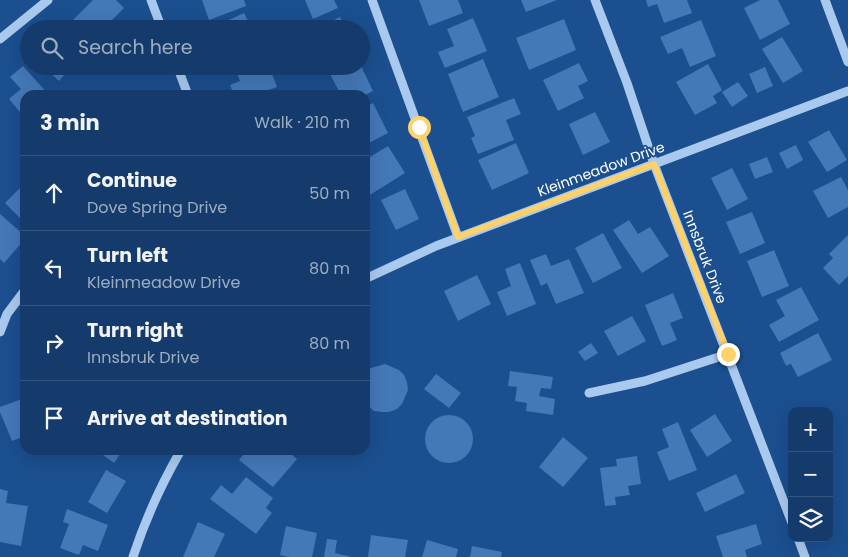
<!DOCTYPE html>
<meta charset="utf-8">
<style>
:root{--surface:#143b6b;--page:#1d4271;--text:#f1f3f6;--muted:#9dadc1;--line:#33557e}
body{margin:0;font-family:Poppins,sans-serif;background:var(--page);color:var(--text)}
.controls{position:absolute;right:15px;bottom:15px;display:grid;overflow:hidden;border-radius:10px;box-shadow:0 5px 20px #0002}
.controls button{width:45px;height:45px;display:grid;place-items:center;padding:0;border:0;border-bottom:1px solid var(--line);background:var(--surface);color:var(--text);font:25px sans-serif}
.stop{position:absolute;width:15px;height:15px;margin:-11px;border:4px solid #ffd166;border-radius:50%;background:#fff}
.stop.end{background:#ffd166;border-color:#fff;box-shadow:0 1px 5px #0008}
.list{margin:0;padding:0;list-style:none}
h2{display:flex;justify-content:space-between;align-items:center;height:65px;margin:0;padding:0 20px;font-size:21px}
h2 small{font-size:16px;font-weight:400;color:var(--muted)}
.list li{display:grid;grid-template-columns:32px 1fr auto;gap:15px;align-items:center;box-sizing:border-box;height:75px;padding:0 20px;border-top:1px solid var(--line)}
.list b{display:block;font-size:19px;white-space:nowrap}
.list p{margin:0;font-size:16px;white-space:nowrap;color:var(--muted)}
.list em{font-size:16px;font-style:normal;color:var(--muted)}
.icon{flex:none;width:28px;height:28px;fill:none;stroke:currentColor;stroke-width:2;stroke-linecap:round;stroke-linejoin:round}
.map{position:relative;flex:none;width:848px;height:557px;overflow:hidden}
.search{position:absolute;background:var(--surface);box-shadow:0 5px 20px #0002;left:20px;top:20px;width:350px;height:55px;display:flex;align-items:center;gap:12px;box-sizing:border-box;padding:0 18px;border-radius:28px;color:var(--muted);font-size:19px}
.panel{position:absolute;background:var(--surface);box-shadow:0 5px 20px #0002;left:20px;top:90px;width:350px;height:365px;border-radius:15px}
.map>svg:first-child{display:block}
.building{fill:#4478b7}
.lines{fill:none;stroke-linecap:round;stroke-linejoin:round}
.minor{stroke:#a9c9ee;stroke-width:9}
.route{stroke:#ffd166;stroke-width:6}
.labels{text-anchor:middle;stroke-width:4;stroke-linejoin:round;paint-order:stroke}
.street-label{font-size:14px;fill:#fff;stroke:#1b4f8f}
</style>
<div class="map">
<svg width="848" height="557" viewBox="0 0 848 557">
<rect width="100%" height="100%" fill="#1b4f8f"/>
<g class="building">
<polygon points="93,0 116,0 124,8 103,29 66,29 65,28"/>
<polygon points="202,0 244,0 246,6 209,20"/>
<polygon points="305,0 334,0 338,8 313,19"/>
<polygon points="419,0 458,0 463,13 429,26"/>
<polygon points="521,0 557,0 526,12"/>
<polygon points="646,0 687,0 692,13 664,23 657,4 648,7"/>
<polygon points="760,0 778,0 790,24 760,40 744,8"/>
<polygon points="244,13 252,29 209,29"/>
<polygon points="340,17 345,29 316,29"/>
<polygon points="473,18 487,51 445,68 438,52 454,46 447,29"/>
<polygon points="564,19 576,50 529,70 516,38"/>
<polygon points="701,20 716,56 690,67 682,48 668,54 660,37"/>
<polygon points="782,37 803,71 783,83 762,49"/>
<polygon points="483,59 499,97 463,112 448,74"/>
<polygon points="579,63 588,81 578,86 584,98 558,111 543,80"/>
<polygon points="708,64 722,90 713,96 717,103 695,115 676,82"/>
<polygon points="23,66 49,95 25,95 25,118 9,99 21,89 10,77"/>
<polygon points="43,66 72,66 59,81"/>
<polygon points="238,66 269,66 277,87 255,95 234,95 230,85 240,81 235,68"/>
<polygon points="315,66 330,66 318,72"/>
<polygon points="346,66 361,66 373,91 365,95 341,95 330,74"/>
<polygon points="765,67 773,86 757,93 749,74"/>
<polygon points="738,82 748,96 732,107 722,92"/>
<polygon points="514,98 521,114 506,120 514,140 478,154 471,138 475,136 467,117"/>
<polygon points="373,103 388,133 365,145 365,107"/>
<polygon points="595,112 610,142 583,155 569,124"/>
<polygon points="829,130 847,160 827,172 808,142"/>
<polygon points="516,143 529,173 492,190 478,160"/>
<polygon points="796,145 803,160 787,169 779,153"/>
<polygon points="388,146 405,173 365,198 365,160"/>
<polygon points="767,157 773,172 755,179 749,164"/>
<polygon points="732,168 748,199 727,210 711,178"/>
<polygon points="841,177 848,190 848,207 828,218 813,191"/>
<polygon points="25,183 25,223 5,203"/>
<polygon points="405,189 419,219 396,230 381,200"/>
<polygon points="752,212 765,243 740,254 726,222"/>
<polygon points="0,214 25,236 25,239 4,263 0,259"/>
<polygon points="629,220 638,234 650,227 669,256 642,273 613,230"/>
<polygon points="603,233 622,268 593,283 575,248"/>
<polygon points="848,235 848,276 839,285 823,268 833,258 829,254"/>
<polygon points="774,250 789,286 762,297 747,261"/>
<polygon points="546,254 551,266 569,259 584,293 556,304 547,283 541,286 530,260"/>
<polygon points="520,263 536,304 507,316 497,292 511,286 505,269"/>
<polygon points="477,275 491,304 458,321 444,291"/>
<polygon points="801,287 819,320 779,342 769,325 785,316 776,300"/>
<polygon points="673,293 683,318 670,323 677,340 662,346 645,305"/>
<polygon points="632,316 646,341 618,356 604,331"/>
<polygon points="818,333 832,360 798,377 791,364 786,366 780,353"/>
<polygon points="591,343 598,353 585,361 578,352"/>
<polygon points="385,364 399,370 404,375 407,382 408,390 402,404 397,409 389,412 382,412 374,411 365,403 365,373 371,368"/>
<polygon points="510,371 553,377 551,389 541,388 539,396 555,399 553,415 526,411 527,403 515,401 517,387 508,386"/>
<polygon points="436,374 461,393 449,408 424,389"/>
<polygon points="25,395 25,436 12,441 0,412 0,407 22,399 21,397"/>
<polygon points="715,414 732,441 707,457 690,430"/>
<circle cx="449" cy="439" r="24"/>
<polygon points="678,422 697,470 669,481 657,452 669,447 662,429"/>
<polygon points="563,437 588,458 563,487 539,467"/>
<polygon points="96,450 123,450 114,463"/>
<polygon points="247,450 286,450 297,459 273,487 239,460"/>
<polygon points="637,456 641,484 628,486 630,495 615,497 616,505 605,506 600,468 617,466 616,459"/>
<polygon points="106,470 126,481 107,513 88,502"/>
<polygon points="736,474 745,493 705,512 696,493"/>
<polygon points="246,477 273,498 266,508 272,513 256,534 210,499 221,485 232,494"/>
<polygon points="0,489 8,491 6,503 28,506 21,546 0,542"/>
<polygon points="67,509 108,525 98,551 83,545 79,555 60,548 69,524 63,522"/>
<polygon points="198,522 225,534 214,557 183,557"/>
<polygon points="756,524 762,544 745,550 747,557 723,557 716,536"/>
<polygon points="286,526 317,533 312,557 289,557 280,555"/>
<polygon points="371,535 408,540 405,557 368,557"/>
<polygon points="327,539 337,540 335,553 352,557 324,557"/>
<polygon points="427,540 458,549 456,557 422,557"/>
<polygon points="472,546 502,552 501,557 470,557"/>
</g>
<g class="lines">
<g class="minor">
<polyline points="151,0 162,29"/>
<polyline points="372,0 458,237"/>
<polyline points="595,0 627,83 654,164 792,523"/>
<polyline points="825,0 848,62"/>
<polyline points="0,39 48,0"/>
<polyline points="177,66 188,95"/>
<polyline points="365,279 436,246 848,91"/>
<polyline points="0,332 7,314 25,290"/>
<polyline points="589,393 645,381 728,354"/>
<polyline points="798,538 805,557"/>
<path d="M133 557C145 520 162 483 181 450"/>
</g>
</g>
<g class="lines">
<polyline class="route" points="419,127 458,237 654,164 728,354"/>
</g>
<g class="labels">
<g class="street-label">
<text transform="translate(601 169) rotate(-20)" y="5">Kleinmeadow Drive</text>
<text transform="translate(705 257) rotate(69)" y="5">Innsbruk Drive</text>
</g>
</g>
</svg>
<div class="controls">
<button>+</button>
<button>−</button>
<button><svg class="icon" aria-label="layers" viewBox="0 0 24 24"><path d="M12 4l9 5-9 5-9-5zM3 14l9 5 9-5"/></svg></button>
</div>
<div class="stop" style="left:419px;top:127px"></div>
<div class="stop end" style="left:728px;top:354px"></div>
<div class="search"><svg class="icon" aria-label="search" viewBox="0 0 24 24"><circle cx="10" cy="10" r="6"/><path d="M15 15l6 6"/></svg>Search here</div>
<section class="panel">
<h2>3 min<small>Walk · 210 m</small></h2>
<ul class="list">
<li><svg class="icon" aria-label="ahead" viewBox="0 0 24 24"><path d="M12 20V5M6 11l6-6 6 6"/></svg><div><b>Continue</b><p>Dove Spring Drive</p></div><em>50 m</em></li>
<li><svg class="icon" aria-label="left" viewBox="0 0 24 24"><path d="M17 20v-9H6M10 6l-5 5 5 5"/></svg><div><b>Turn left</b><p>Kleinmeadow Drive</p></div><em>80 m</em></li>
<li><svg class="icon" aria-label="right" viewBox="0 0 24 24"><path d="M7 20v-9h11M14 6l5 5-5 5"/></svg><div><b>Turn right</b><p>Innsbruk Drive</p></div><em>80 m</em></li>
<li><svg class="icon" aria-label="arrive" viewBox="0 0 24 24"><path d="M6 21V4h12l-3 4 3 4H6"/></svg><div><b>Arrive at destination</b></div></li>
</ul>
</section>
</div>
